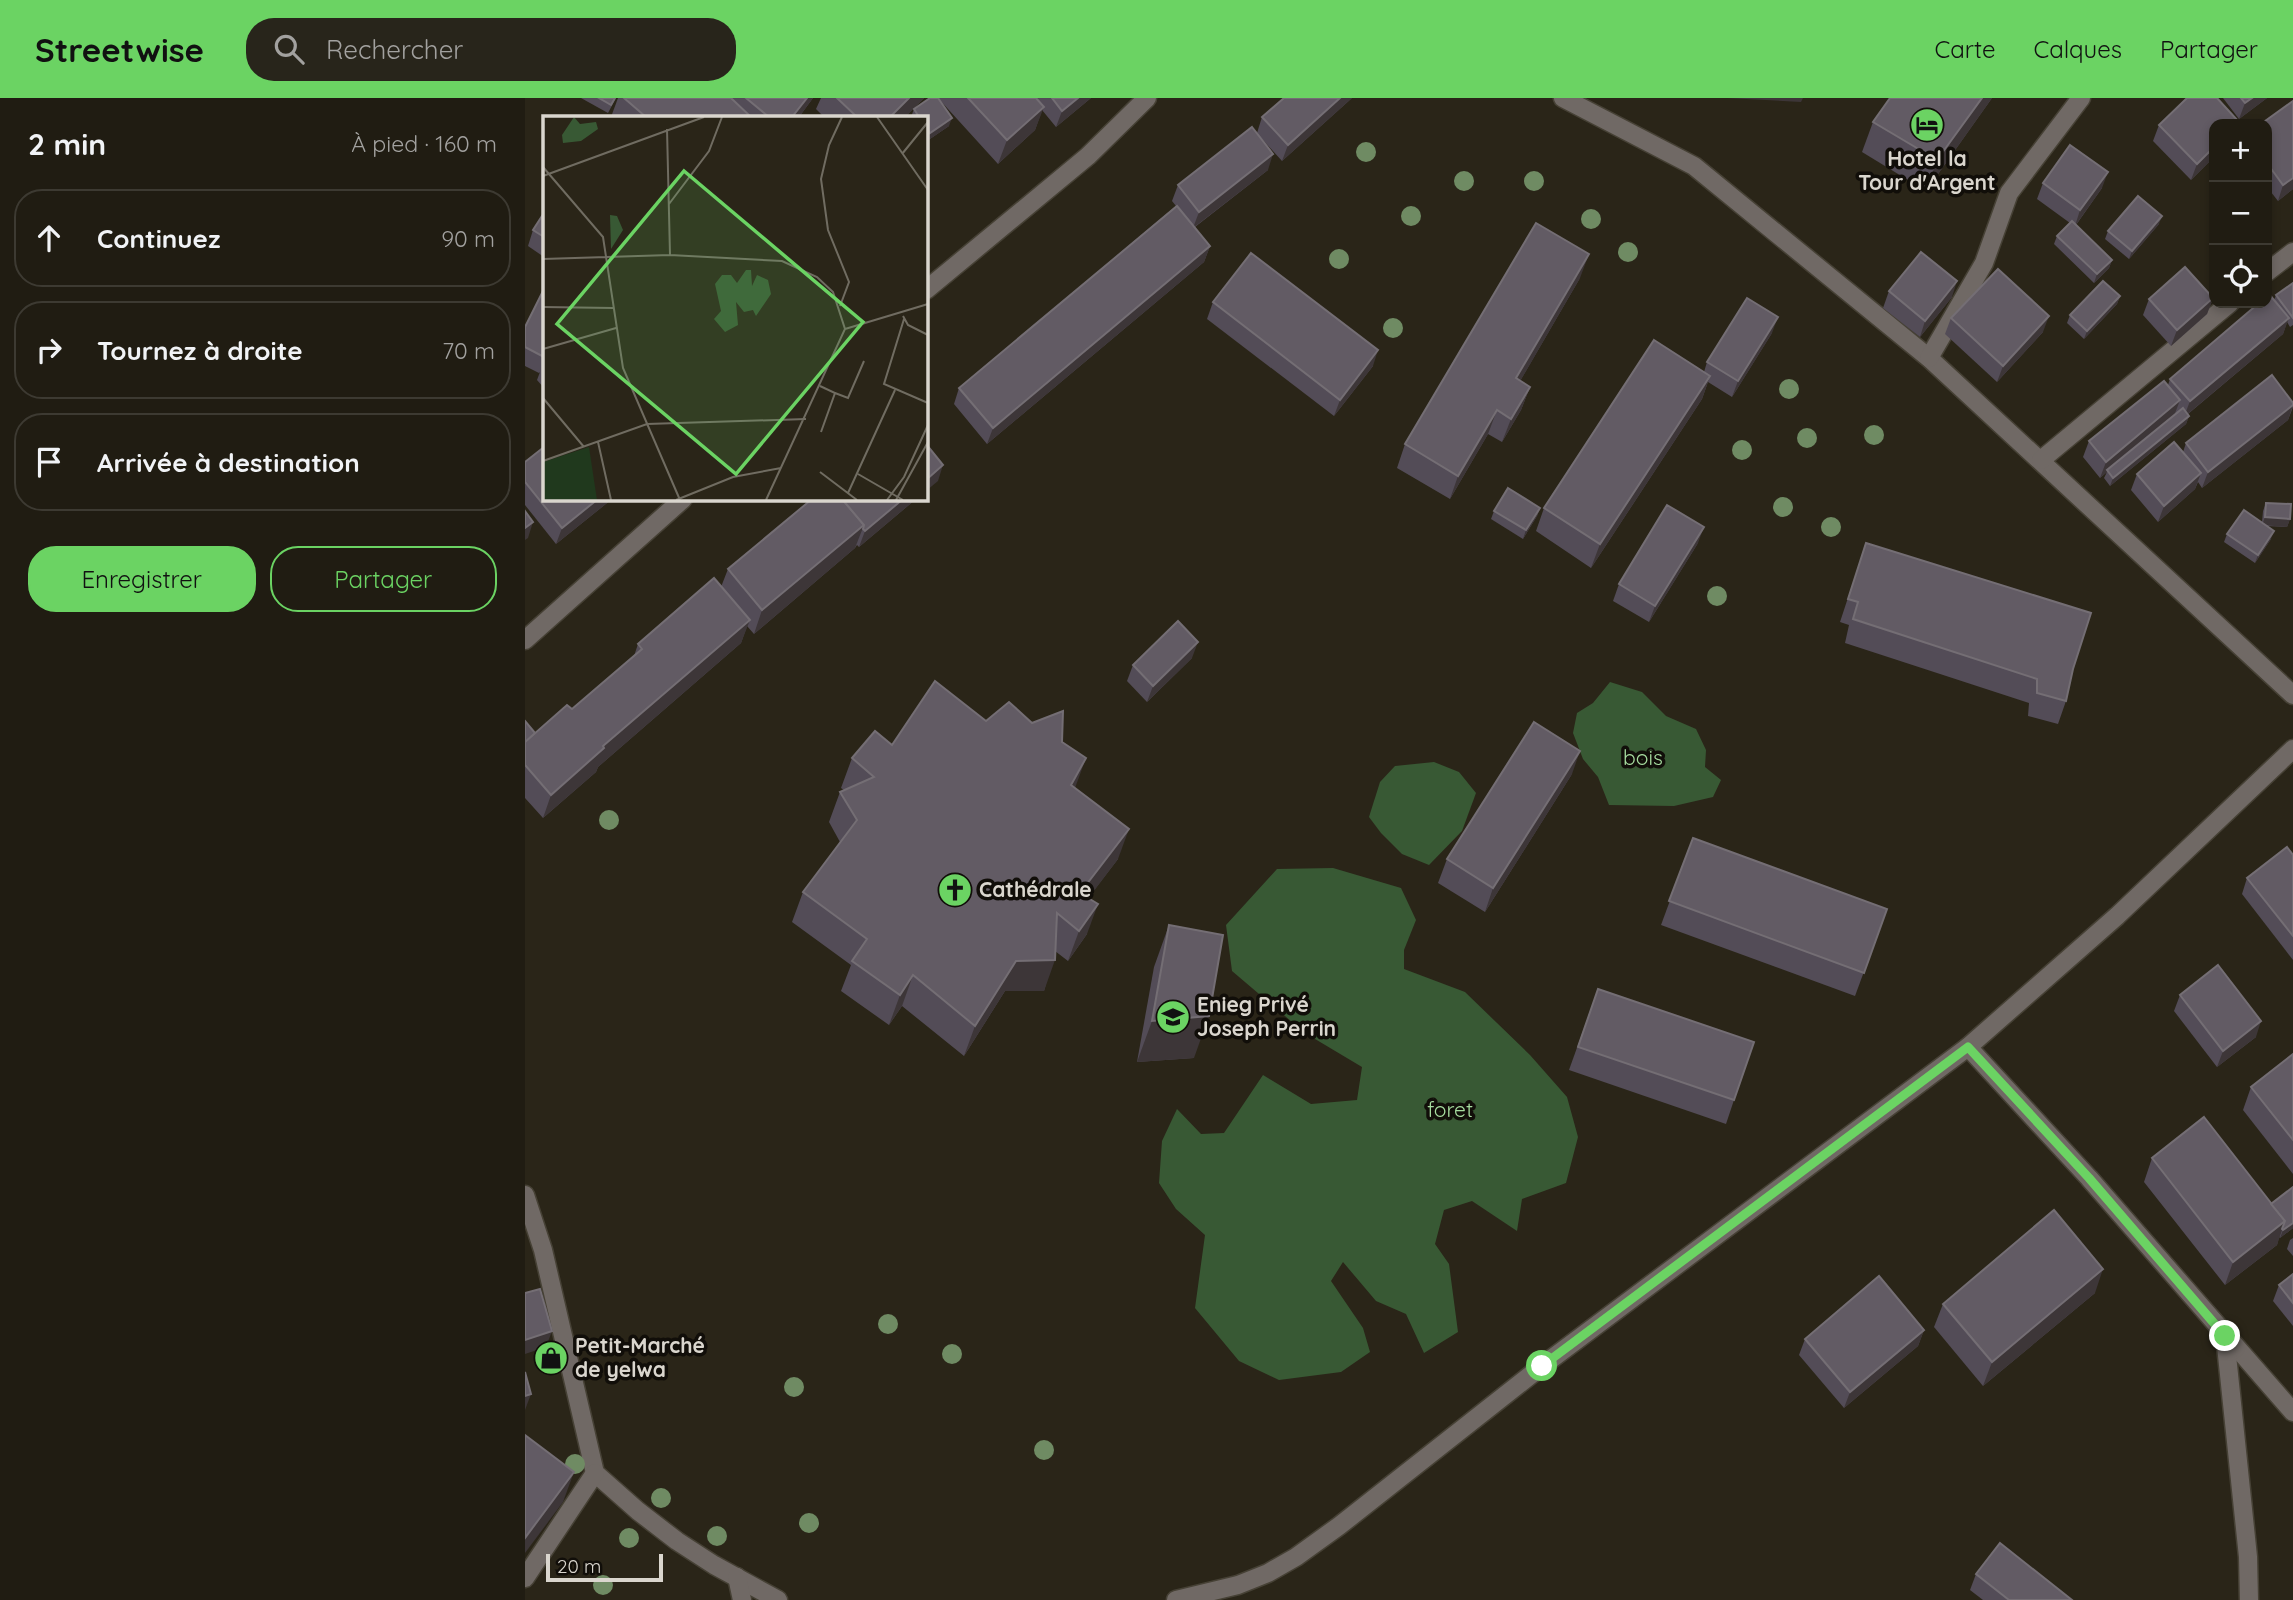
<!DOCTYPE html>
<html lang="fr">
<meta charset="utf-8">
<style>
:root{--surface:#201c12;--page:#28251b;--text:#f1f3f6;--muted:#a2a19f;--line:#3d3a32;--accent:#6bd363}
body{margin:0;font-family:Quicksand,sans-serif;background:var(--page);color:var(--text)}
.controls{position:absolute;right:21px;top:21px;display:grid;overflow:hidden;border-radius:14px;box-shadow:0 4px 10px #0003}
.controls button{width:63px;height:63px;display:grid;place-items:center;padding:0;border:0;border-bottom:2px solid var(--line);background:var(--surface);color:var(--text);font:35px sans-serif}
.scale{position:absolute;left:21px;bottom:18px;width:117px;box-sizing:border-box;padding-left:7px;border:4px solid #dad6ce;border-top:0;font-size:19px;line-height:24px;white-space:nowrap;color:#dad6ce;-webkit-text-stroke:5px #110e09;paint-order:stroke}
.stop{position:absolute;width:21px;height:21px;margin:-16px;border:5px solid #6bd363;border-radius:50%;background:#fff}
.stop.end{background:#6bd363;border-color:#fff;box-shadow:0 2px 7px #0008}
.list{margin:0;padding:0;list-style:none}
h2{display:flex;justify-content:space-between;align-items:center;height:91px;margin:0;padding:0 28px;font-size:30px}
h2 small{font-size:23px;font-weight:400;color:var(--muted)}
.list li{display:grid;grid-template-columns:46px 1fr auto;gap:21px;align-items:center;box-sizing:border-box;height:98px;margin:0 14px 14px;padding:0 14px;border:2px solid var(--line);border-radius:28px}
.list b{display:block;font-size:26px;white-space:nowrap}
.list em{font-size:23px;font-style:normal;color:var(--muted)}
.actions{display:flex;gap:14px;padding:21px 28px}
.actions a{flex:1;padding:16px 0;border:2px solid var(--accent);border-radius:28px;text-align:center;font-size:24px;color:var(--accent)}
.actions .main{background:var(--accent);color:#111}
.icon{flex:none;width:38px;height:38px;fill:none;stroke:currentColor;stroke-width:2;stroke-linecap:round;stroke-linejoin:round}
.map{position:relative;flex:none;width:1768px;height:1502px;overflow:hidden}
header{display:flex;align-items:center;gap:42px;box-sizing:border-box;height:98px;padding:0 35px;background:var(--accent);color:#111}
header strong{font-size:33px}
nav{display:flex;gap:38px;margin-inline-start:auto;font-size:24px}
.search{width:490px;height:63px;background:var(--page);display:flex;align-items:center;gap:18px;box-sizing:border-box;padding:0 24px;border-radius:28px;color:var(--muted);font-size:26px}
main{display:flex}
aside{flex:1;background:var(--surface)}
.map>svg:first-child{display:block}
.forest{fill:#385934}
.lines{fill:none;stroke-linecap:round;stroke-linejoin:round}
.minor-casing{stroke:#464135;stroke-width:21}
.minor{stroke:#706965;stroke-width:18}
.tree{fill:#6f8b63}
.wall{fill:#534c57}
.shaded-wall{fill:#3d3638}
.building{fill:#625b64;stroke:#746e74;stroke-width:2}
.route{stroke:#6bd363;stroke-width:9}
.labels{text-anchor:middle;stroke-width:7;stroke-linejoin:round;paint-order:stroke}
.poi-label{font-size:21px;font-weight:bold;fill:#dad6ce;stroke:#110e09;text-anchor:start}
.park-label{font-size:21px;fill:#a7dea0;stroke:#110e09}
.inset-road{fill:none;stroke:#706c61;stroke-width:2}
.view{fill:#6bd363;fill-opacity:0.15;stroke:#6bd363;stroke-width:3.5}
.inset-edge{fill:none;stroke:#dad6ce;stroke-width:3.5}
</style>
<header>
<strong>Streetwise</strong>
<div class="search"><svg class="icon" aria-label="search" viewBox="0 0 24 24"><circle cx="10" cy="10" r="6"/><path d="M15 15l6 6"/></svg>Rechercher</div>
<nav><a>Carte</a><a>Calques</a><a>Partager</a></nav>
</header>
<main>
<aside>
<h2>2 min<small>À pied · 160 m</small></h2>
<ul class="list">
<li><svg class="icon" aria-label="ahead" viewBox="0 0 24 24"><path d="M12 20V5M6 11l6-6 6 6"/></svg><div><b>Continuez</b></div><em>90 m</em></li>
<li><svg class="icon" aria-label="right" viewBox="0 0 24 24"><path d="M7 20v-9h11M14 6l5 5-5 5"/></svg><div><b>Tournez à droite</b></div><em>70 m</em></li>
<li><svg class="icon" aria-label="arrive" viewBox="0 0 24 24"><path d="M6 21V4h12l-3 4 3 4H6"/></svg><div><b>Arrivée à destination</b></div></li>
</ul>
<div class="actions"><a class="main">Enregistrer</a><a>Partager</a></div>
</aside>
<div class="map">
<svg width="1768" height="1502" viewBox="0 0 1768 1502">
<rect width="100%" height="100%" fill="#2a2518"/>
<g class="forest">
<polygon points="1085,584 1117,594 1141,618 1171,631 1181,652 1180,669 1196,682 1188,699 1149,708 1084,707 1073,679 1058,661 1048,635 1052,615 1068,605"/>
<polygon points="909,664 934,674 951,695 937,733 904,767 877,756 856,735 844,719 855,684 870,668"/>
<polygon points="808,770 876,790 891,822 879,852 879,871 940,894 1005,957 1042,999 1053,1039 1041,1085 997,1101 992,1133 947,1103 919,1112 910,1146 924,1166 933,1234 899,1255 881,1216 851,1203 818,1164 806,1183 838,1230 845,1254 816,1274 754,1282 714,1263 670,1210 680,1137 651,1111 634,1085 637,1043 652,1011 676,1036 699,1035 738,977 786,1006 832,1002 837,969 780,935 707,873 701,827 752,771"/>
</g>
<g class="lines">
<g class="minor-casing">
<g id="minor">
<polyline points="1038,0 1169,68 1404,260 1768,597"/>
<polyline points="1742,174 1768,154"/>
<polyline points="401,192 563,58 622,0"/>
<polyline points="1404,260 1459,165 1484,95 1556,0"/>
<polyline points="1516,362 1705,205"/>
<polyline points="0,542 158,401"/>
<polyline points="1443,949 1564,1080 1768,1314"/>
<polyline points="0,1097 18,1152 70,1375 113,1413 152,1443 189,1467 253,1502"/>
<polyline points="1700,1238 1723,1459 1724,1502"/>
<polyline points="212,1479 217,1502"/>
<polyline points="0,1480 70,1375"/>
<polyline points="651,1502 713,1487 743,1475 771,1459 814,1428 1017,1268 1443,949 1592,818 1768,651"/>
</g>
</g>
<use href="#minor" class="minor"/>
</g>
<g class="tree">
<circle cx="841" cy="54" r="10"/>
<circle cx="939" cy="83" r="10"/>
<circle cx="1009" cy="83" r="10"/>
<circle cx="886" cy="118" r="10"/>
<circle cx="1066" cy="121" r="10"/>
<circle cx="1103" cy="154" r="10"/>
<circle cx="814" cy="161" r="10"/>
<circle cx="868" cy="230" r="10"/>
<circle cx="1264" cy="291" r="10"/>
<circle cx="1349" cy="337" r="10"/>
<circle cx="1282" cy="340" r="10"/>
<circle cx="1217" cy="352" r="10"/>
<circle cx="1258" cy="409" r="10"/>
<circle cx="1306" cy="429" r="10"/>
<circle cx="1192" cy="498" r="10"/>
<circle cx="84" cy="722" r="10"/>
<circle cx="363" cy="1226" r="10"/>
<circle cx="427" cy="1256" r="10"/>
<circle cx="269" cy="1289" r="10"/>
<circle cx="519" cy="1352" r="10"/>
<circle cx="50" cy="1366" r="10"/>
<circle cx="136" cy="1400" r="10"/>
<circle cx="284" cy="1425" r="10"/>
<circle cx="192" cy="1438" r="10"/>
<circle cx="104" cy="1440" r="10"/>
<circle cx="78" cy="1487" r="10"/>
</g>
<g class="wall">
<polygon points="56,0 91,0 83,15"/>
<polygon points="93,0 288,0 274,19 86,19"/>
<polygon points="296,0 399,0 380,19 299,19 291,11"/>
<polygon points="405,0 511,0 511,1 512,0 566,0 531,29 517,12 510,32 473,66 413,0 424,28 402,43 401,41 401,19 386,19 389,11"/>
<polygon points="827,0 757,63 737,41 743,72 670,129 685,148 679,164 462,346 429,306 434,290 651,108 647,103 653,87 732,35 737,19"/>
<polygon points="1467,0 1401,93 1337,54 1348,24"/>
<polygon points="1698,0 1742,0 1714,21"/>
<polygon points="1689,26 1689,59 1666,82 1628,43 1634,27"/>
<polygon points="1742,26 1768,91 1753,103 1742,89"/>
<polygon points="1518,85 1577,90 1551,127 1587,162 1584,170 1569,185 1529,146 1532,138 1545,125 1512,101"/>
<polygon points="19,115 19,159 3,148 8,132"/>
<polygon points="1634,126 1604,161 1580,141 1583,133"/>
<polygon points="1055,180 995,283 1005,289 996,312 977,344 963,336 925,401 872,370 880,346"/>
<polygon points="1768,185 1768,227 1765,229 1762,224 1758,236 1663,316 1664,318 1661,326 1585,388 1579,380 1582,374 1575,380 1558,359 1564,343 1643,287 1645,281 1749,202 1751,197"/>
<polygon points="19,191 19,290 12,282 15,274 14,275 0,268 0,229"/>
<polygon points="1364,193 1427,199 1395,239 1358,210"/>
<polygon points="1595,198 1592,206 1559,241 1542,225 1545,217"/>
<polygon points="1688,200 1682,216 1646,248 1618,217 1624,201"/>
<polygon points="688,204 848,268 809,318 682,221"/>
<polygon points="1426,220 1518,234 1472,284 1420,236"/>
<polygon points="1247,235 1207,299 1183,284 1177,301 1066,470 1011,433 1019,410 1179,274 1182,264"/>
<polygon points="1768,305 1768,309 1763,322 1677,390 1673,384 1670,391 1633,424 1606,392 1612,376 1658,354 1661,345"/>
<polygon points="0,364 87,401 31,446 0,407"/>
<polygon points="287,401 391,401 334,449 332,447 330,450 229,536 222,528 216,545 73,669 71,674 18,720 0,700 0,623 10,635 47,611 109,558 113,546 196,489 203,471"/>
<polygon points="1741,405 1765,421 1762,429 1742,428 1746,441 1730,465 1699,444 1702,436 1737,424 1738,413"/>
<polygon points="1015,410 1012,418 998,441 966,421 969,413"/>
<polygon points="1173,445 1124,524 1088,503 1094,486"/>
<polygon points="1341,445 1548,571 1541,603 1533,626 1503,618 1504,605 1320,545 1324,527 1315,524"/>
<polygon points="667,560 622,604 602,583 608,567"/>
<polygon points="461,623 507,625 537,644 550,690 593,761 563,800 562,836 543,863 530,853 519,893 480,893 439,958 377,908 364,927 316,893 326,867 267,824 278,794 315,744 304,724 315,694 319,692 316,690 327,660 367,647"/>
<polygon points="1047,676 960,814 913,785 922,761"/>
<polygon points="1168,740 1362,811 1330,898 1136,827"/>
<polygon points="1768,757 1768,862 1717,796 1722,780"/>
<polygon points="644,827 669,960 612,964 629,869"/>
<polygon points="1073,891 1209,1002 1201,1026 1044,972"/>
<polygon points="1655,897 1731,939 1692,969 1649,913"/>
<polygon points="1768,956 1768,1076 1718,1012 1726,989"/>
<polygon points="1627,1060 1746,1106 1768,1089 1768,1130 1755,1140 1754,1139 1752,1147 1700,1187 1619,1084"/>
<polygon points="1768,1140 1768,1158 1762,1151 1765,1142"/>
<polygon points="1768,1176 1768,1228 1748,1203 1754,1187"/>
<polygon points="1570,1195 1458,1288 1409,1229 1418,1206"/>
<polygon points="1399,1232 1393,1248 1319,1310 1274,1257 1280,1241"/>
<polygon points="1451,1476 1547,1502 1458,1502 1445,1492"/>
</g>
<g class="shaded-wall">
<polygon points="282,0 288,0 274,19 267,19"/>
<polygon points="384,0 399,0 380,19 365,19"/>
<polygon points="553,0 566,0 531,29 537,13"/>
<polygon points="815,0 827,0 757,63 763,47"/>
<polygon points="1202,0 1278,0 1276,4"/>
<polygon points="1457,0 1467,0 1401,93 1412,62"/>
<polygon points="1727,0 1742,0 1714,21 1720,5"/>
<polygon points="519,9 510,32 473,66 482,42"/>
<polygon points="427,20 424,28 402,43 405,35"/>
<polygon points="1689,49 1689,59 1666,82 1672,66"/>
<polygon points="748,56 743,72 668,130 674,114"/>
<polygon points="1583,74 1577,90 1550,128 1555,112"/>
<polygon points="1768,80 1768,91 1753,103 1758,87"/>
<polygon points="1637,118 1634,126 1604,161 1607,153"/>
<polygon points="685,148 679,164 462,346 468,330"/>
<polygon points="1064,156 1055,180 983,304 991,280"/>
<polygon points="1587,162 1584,170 1569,185 1572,176"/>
<polygon points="1432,183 1427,199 1395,239 1400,223"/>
<polygon points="1595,198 1592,206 1559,241 1562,233"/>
<polygon points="1688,200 1682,216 1646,248 1652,232"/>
<polygon points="1524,218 1518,234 1472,284 1478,268"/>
<polygon points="1253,219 1247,235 1207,299 1213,283"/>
<polygon points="1764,220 1758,236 1659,319 1665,303"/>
<polygon points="853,252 848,268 809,318 815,302"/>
<polygon points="1185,278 1177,301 1066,470 1075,446"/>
<polygon points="1005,289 996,312 977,344 986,321"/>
<polygon points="1655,302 1649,318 1582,372 1582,374 1575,380 1581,364"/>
<polygon points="1768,307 1763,322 1677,390 1683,374"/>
<polygon points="972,312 963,336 925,401 933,378"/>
<polygon points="1664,318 1661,326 1585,388 1588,380"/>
<polygon points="418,367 413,383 401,393 401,382"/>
<polygon points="1676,375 1670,391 1633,424 1639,408"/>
<polygon points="73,401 87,401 31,446 37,430"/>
<polygon points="378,401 391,401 334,449 340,433"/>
<polygon points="1015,410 1012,418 998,441 1001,432"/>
<polygon points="1740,419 1765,421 1762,429 1737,427"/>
<polygon points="8,424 3,440 0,442 0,430"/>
<polygon points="339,427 330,450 229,536 237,512"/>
<polygon points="1179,429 1173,445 1124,524 1130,508"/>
<polygon points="1749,433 1746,441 1730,465 1733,457"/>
<polygon points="225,522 216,545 73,669 71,674 18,720 26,697 78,648"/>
<polygon points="673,544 667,560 622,604 628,588"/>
<polygon points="1055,653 1047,676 960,814 968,790"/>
<polygon points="561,660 550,690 546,687"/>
<polygon points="604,731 593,761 544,826 555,795"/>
<polygon points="573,806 562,836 543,863 554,833"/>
<polygon points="530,862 519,893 480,893 439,958 450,928 491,863"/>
<polygon points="388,877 377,908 364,927 375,897"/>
<polygon points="684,918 669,960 612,964 627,923"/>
<polygon points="1736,923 1731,939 1692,969 1698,953"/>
<polygon points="1760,1123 1752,1147 1700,1187 1708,1164"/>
<polygon points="1768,1125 1768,1130 1755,1140 1758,1132"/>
<polygon points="1578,1171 1570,1195 1458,1288 1467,1264"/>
<polygon points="1399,1232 1393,1248 1319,1310 1325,1294"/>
<polygon points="27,1233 21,1249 0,1256 0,1242"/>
<polygon points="6,1296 0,1312 0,1298"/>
<polygon points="49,1374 38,1404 0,1455 0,1440"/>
</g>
<g class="building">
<polygon points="74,0 90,0 86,7"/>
<polygon points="99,0 206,0 226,19 121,19"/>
<polygon points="221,0 282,0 267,19 244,19"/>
<polygon points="312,0 384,0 365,19 332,19"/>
<polygon points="405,0 413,0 427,20 405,35 401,29 401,19 394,19 389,11"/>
<polygon points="443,0 511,0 519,9 482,42"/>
<polygon points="527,0 553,0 537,13"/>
<polygon points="759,0 815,0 763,47 737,19"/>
<polygon points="1365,0 1457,0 1412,62 1348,24"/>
<polygon points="1662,0 1692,0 1714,24 1712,26 1689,26 1689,49 1672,66 1634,27"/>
<polygon points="1716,0 1727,0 1720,5"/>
<polygon points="1768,3 1768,80 1758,87 1742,65 1742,26 1736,26"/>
<polygon points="727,29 748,56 674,114 653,87"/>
<polygon points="1545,47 1583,74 1555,112 1518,85"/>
<polygon points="1613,98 1637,118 1607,153 1583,133"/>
<polygon points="652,108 685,148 468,330 434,290"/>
<polygon points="19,115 19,139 8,132"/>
<polygon points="1547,123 1587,162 1572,176 1532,138"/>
<polygon points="1011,125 1064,156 991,280 1005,289 986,321 972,312 933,378 880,346"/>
<polygon points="1396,154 1432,183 1400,223 1364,193"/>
<polygon points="726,155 853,252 815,302 688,204"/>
<polygon points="1660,169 1688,200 1652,232 1624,201"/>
<polygon points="1473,171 1524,218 1478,268 1426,220"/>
<polygon points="1578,183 1595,198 1562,233 1545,217"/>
<polygon points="1768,185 1768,220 1751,197"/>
<polygon points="19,191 19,259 0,249 0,229"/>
<polygon points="1744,196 1764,220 1665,303 1645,281 1734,205 1742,205 1742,198"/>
<polygon points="1222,200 1253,219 1213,283 1182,264"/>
<polygon points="1129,242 1185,278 1075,446 1019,410"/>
<polygon points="1747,277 1768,305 1768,307 1683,374 1661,345"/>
<polygon points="1639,283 1655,302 1581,364 1564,343"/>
<polygon points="1658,310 1664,318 1588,380 1582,372"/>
<polygon points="1649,344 1676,375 1639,408 1612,376"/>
<polygon points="401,346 418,367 401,382"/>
<polygon points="19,349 19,401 73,401 37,430 0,384 0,364"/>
<polygon points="983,390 1015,410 1001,432 969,413"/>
<polygon points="287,401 317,401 339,427 237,512 203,471"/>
<polygon points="317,401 378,401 340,433 338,431 339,427"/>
<polygon points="1741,405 1766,406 1765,421 1740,419"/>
<polygon points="1142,407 1179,429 1130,508 1094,486"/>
<polygon points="1719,412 1749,433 1733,457 1702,436"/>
<polygon points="0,413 8,424 0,430"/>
<polygon points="1341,445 1566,515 1548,571 1541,603 1512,595 1512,581 1328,521 1333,504 1323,501"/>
<polygon points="189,480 225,522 78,648 79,650 26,697 0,667 0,644 42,607 47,611 117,551 113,546"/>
<polygon points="653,523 673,544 628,588 608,567"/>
<polygon points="410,583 461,623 484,604 507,625 538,613 537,644 561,660 546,687 604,731 555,795 573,806 554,833 532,815 530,862 491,863 450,928 388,877 375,897 327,863 342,841 278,794 332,722 315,694 349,679 327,660 350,633 367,647"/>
<polygon points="0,623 10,635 0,644"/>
<polygon points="1009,624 1055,653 968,790 922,761"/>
<polygon points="1168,740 1362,811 1339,875 1144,803"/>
<polygon points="1762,749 1768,757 1768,838 1722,780"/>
<polygon points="644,827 698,837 684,918 627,923"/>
<polygon points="1693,867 1736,923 1698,953 1655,897"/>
<polygon points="1073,891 1229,944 1209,1002 1053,949"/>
<polygon points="1768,956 1768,1042 1726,989"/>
<polygon points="1679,1019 1760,1123 1708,1164 1627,1060"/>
<polygon points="1768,1089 1768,1125 1758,1132 1757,1131 1760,1123 1746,1106"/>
<polygon points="1529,1112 1578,1171 1467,1264 1418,1206"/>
<polygon points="1768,1176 1768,1205 1754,1187"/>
<polygon points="1354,1178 1399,1232 1325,1294 1280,1241"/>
<polygon points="15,1191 27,1233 0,1242 0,1195"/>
<polygon points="0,1274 6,1296 0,1298"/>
<polygon points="0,1337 49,1374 0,1440"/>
<polygon points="1475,1445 1547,1502 1484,1502 1451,1476"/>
</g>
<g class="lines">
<polyline class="route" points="1017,1268 1443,949 1564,1080 1700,1238"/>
</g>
<defs>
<g id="hotel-disc" transform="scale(1.75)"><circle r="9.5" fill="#6bd363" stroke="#110e09"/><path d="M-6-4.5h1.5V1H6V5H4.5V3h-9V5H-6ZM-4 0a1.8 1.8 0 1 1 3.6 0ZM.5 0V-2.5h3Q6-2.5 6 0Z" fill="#111"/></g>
<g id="church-disc" transform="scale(1.75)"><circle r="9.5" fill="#6bd363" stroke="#110e09"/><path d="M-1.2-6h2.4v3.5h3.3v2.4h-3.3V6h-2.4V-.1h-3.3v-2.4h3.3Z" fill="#111"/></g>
<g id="university-disc" transform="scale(1.75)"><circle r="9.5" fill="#6bd363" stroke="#110e09"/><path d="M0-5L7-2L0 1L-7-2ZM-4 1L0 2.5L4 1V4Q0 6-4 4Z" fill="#111"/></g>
<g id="shop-disc" transform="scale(1.75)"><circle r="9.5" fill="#6bd363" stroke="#110e09"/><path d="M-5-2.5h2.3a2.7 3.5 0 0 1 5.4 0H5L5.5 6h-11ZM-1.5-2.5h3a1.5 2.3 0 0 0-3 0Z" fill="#111"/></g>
</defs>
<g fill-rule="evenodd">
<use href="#hotel-disc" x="1402" y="27"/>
<use href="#church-disc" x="430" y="792"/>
<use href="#university-disc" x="648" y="919"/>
<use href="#shop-disc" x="26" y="1260"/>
</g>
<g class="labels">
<g class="poi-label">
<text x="1402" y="68" text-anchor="middle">Hotel la<tspan x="1402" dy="24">Tour d'Argent</tspan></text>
<text x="454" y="799">Cathédrale</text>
<text x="672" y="914">Enieg Privé<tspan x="672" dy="24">Joseph Perrin</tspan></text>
<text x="50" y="1255">Petit-Marché<tspan x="50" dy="24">de yelwa</tspan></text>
</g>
<g class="park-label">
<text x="1118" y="667">bois</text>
<text x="925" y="1019">foret</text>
</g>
</g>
<g transform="translate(18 18)">
<rect width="385" height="385" fill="#2a2518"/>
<path d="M46 331 54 384H0V346Z" fill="#20391d"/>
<path d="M31 1 37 8 53 6 55 13 38 25 20 27 19 19ZM67 99 74 100 80 114 68 133ZM203 154H208L209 170 214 159 225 164 228 178 213 200 210 194 201 196 193 186 195 209 182 216 171 203 178 195 172 168 179 159H188L194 167Z" fill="#385934"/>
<path class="inset-road" d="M334 1 385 74M124 13 127 139M359 38 385 6M0 51 60 121 80 252 137 384M0 60 161 1M126 88 166 35 179 1M0 143 127 139 239 145 274 161 290 176 302 213 223 384M297 190 306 166 285 114 278 63 286 29 299 1M0 191 70 192M360 200 365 209 385 219M361 203 341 268 385 287M302 213 385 188M0 233 73 212M277 270 292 277 278 316M292 277 305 282 321 245M0 282 41 331M55 326 68 384M0 345 104 308 263 303M277 356 314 384M315 358 360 384M305 377 352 274M133 384 190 361 238 352M344 384 361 361 385 309M353 384 385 326"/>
<path class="view" d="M141 55 320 206 193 358 14 208Z"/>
<rect width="385" height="385" class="inset-edge"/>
</g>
</svg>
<div class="controls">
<button>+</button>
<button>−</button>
<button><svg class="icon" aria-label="locate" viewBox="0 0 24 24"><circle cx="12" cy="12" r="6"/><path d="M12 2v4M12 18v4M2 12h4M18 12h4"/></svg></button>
</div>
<div class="scale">20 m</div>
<div class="stop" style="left:1017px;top:1268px"></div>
<div class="stop end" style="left:1700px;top:1238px"></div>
</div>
</main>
